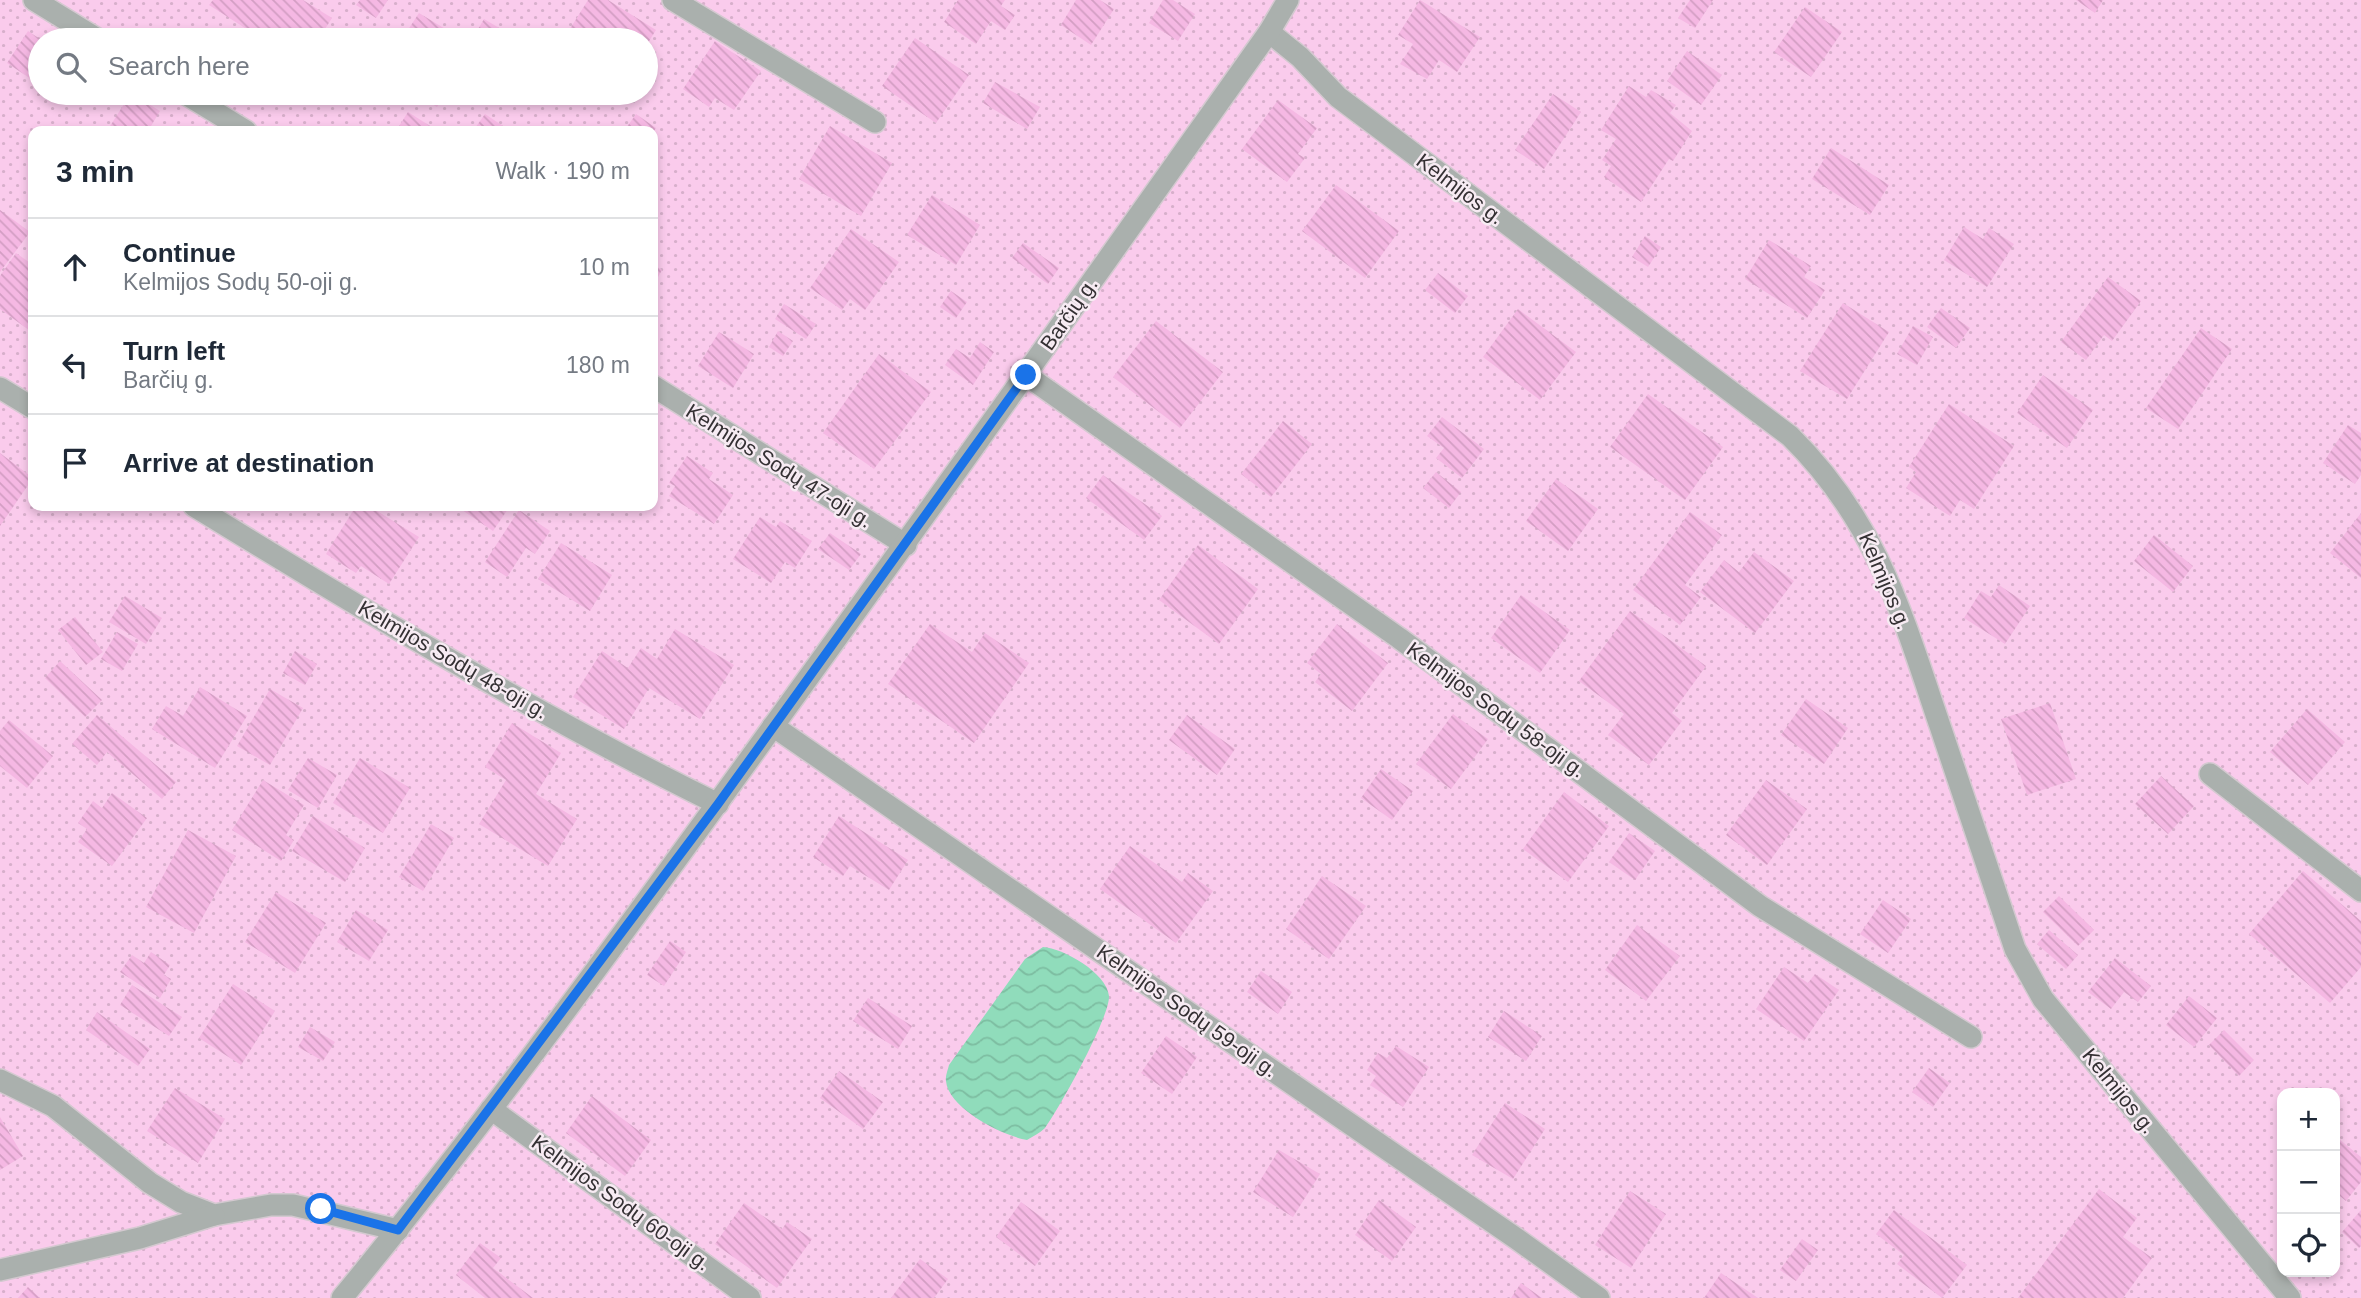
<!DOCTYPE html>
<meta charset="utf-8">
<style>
:root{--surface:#fff;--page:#f2f2f3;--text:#1f2937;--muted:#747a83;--line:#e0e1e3}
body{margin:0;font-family:Arial,sans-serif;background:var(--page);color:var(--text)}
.controls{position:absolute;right:21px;bottom:21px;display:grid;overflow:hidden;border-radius:14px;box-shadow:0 4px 10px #0003}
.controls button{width:63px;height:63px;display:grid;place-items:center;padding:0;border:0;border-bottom:2px solid var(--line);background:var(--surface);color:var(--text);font:35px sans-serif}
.stop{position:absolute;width:21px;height:21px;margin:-16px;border:5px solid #1a73e8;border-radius:50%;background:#fff}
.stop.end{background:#1a73e8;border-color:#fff;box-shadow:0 2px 7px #0008}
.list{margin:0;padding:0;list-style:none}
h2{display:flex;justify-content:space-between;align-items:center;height:91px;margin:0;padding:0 28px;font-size:30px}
h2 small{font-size:23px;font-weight:400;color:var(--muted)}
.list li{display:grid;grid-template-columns:46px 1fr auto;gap:21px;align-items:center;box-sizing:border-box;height:98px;padding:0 28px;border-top:2px solid var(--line)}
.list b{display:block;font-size:26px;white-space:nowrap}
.list p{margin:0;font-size:23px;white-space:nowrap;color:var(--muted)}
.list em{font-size:23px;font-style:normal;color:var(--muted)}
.icon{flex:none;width:38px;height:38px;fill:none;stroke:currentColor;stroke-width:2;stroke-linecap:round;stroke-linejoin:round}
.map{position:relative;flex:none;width:2361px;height:1298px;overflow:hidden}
.search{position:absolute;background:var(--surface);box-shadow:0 4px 10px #0003;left:28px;top:28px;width:630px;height:77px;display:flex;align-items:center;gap:18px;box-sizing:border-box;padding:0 24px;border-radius:38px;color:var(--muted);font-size:26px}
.panel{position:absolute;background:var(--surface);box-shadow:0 4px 10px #0003;left:28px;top:126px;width:630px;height:385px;border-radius:14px}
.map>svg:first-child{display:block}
.park{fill:url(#park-dots);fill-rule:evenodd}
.water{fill:url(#water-waves)}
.building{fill:url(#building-back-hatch)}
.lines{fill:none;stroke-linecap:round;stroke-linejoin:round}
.minor-casing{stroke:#d4c9d0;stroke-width:24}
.minor{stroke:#aab0ad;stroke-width:21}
.route{stroke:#1a73e8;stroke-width:9}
.labels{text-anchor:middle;stroke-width:5;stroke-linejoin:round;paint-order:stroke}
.street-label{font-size:21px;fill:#343033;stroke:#f7ebf3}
</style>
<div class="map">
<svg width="2361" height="1298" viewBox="0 0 2361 1298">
<defs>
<pattern id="park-dots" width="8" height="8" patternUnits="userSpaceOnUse" patternTransform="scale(1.75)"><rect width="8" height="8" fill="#facbec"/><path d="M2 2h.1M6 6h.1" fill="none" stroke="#d7afcb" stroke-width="1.8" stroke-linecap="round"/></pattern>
<pattern id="water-waves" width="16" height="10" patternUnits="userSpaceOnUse" patternTransform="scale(1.75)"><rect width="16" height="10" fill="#90dcbb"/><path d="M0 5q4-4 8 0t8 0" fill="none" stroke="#7dbda1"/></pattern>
<pattern id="building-back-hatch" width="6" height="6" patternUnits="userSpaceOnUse" patternTransform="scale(1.75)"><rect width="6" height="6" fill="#f5b8e3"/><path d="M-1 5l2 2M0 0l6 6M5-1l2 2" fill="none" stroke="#d39ec3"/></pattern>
</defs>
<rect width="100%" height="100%" fill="#f7ebf3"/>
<path class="park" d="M0 0H2361V1298H0ZM40 40H646V93H40ZM33 131H653V506H33ZM2282 1093H2335V1272H2282Z"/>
<path class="water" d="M1043 947C1063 948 1107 973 1109 996 1110 1017 1059 1109 1045 1128 1040 1133 1033 1136 1027 1140 1003 1136 948 1108 946 1081 945 1076 948 1070 949 1065L1025 959Z"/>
<g class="building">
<polygon points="213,0 303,0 332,18 318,40 264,40 209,5"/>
<polygon points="360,0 388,0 376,18 356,5"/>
<polygon points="588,0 608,0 656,30 646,46 646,40 563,40"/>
<polygon points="958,0 1005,0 1001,6 1015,15 1005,30 991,21 976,44 944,22"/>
<polygon points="1076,0 1100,0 1114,9 1091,45 1061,25"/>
<polygon points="1163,0 1173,0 1195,14 1178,41 1149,23"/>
<polygon points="1420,0 1480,37 1457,72 1439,60 1427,79 1400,64 1413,44 1398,35"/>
<polygon points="1690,0 1713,0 1695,28 1678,18"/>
<polygon points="2076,0 2103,0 2095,13"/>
<polygon points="1805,7 1842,32 1811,77 1774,52"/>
<polygon points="419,13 460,38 459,40 412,40 404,36"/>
<polygon points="484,19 501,29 495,40 481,40 474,36"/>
<polygon points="28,31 40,39 40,85 7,63"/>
<polygon points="915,38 969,75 936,123 882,86"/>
<polygon points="715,41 761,71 734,110 715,98 709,107 683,89"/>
<polygon points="1687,51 1722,75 1701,105 1667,81"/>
<polygon points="995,82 1040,107 1027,129 983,103"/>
<polygon points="1629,86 1646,97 1651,90 1676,105 1670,113 1692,131 1673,161 1669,159 1641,202 1604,177 1611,166 1602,160 1616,139 1601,130"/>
<polygon points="131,93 160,111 148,131 107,131"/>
<polygon points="426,93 446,93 437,107 422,98"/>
<polygon points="1553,94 1581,112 1544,169 1515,150"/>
<polygon points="1278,100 1317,128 1298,154 1305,158 1287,182 1242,149"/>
<polygon points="408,112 438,131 396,131"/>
<polygon points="485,114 503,126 500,131 473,131"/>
<polygon points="636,114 656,128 654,131 624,131"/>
<polygon points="830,126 892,163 861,216 799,179"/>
<polygon points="1831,148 1889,185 1870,215 1812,179"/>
<polygon points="1336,185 1399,231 1365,278 1302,231"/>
<polygon points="932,195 980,225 956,265 907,235"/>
<polygon points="0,210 30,232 0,272"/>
<polygon points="1964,227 1983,239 1989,228 2014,244 1987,287 1944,260"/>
<polygon points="851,229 899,262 865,310 850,299 842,310 810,288"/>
<polygon points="1645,236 1661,247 1648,267 1632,257"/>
<polygon points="1769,240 1811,266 1804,277 1825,290 1807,318 1745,279"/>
<polygon points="1023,243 1059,268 1048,284 1012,258"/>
<polygon points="16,253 33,265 33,333 0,309 0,276"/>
<polygon points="653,264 662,270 653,286"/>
<polygon points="1438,273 1468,296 1455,313 1425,290"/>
<polygon points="2108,277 2141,301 2112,341 2104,335 2086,360 2061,342"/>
<polygon points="951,291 967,302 956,318 940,307"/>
<polygon points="1843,303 1889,332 1847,399 1800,371"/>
<polygon points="784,304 816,324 806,339 775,319"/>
<polygon points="1941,308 1970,328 1956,348 1927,327"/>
<polygon points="1518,309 1576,352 1540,400 1483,357"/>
<polygon points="1156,321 1223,372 1180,428 1113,377"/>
<polygon points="1913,326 1933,337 1917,365 1897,354"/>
<polygon points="2201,328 2232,349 2178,429 2146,408"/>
<polygon points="778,331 793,341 783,356 769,347"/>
<polygon points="719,332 754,354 733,388 698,366"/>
<polygon points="980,342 994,352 973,385 945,365 956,349 970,358"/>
<polygon points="879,354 931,392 874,469 823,433"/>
<polygon points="2043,375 2093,410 2067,448 2017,413"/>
<polygon points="1648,394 1723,447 1685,500 1610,447"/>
<polygon points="1949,404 2014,446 1974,509 1960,500 1950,516 1906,488 1916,472 1909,467"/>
<polygon points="1442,417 1484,449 1462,478 1436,458 1444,448 1427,436"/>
<polygon points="1283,421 1312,444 1271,497 1241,474"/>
<polygon points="2348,425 2361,433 2361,475 2355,484 2323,463"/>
<polygon points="0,453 33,478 0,526"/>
<polygon points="687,456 713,473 709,479 733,495 714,524 669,496 675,486 669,483"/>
<polygon points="1436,472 1461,492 1449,508 1423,488"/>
<polygon points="1103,475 1162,516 1144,540 1086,498"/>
<polygon points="1556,479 1598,509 1568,551 1526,521"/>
<polygon points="356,506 369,506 419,537 389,584 361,566 356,573 326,554"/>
<polygon points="461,506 510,506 493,531 459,508"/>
<polygon points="519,510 550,531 535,554 526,548 507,577 485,562"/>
<polygon points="1690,512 1722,535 1685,585 1701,597 1680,625 1633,590"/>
<polygon points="2361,513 2361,578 2330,553"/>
<polygon points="760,517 776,527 780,521 812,541 795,568 785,562 771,583 733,559"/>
<polygon points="830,533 861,554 849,570 818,549"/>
<polygon points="2154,535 2193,566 2173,592 2134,561"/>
<polygon points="561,543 612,575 590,611 538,579"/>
<polygon points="1198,545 1258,589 1219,644 1159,600"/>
<polygon points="1754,552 1794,581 1755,633 1700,592 1724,560 1739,572"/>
<polygon points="1999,585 2030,606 2005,644 1964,618 1981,591 1991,597"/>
<polygon points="1521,595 1570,630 1540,673 1491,638"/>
<polygon points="125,596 162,618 146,644 109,622"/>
<polygon points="1630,611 1706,666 1672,713 1682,721 1649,765 1608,735 1624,714 1579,681"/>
<polygon points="75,617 103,652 86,665 58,630"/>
<polygon points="930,624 972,652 985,633 1029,663 974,743 888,684"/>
<polygon points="1337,624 1388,663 1352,711 1315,682 1321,674 1307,663"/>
<polygon points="675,629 734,665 700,719 649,688 624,729 573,697 602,651 628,668 641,648 657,659"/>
<polygon points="117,632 138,644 122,671 101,659"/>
<polygon points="295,651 317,664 305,685 283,673"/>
<polygon points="60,661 102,700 85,717 45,678"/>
<polygon points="200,687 247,716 215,768 152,729 166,706 183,716"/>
<polygon points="270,689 303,708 270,765 237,746"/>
<polygon points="1806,699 1848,728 1824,764 1781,735"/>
<polygon points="2050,703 2076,779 2027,795 2001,719"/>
<polygon points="2307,709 2345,742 2308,785 2270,752"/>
<polygon points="1453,714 1488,739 1451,789 1416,764"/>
<polygon points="97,715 176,782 162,799 107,752 97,765 72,744"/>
<polygon points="1187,715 1235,749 1217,775 1169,740"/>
<polygon points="9,720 53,756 27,788 0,766 0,731"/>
<polygon points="512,723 561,753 536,794 577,819 548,866 479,824 506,780 485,767"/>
<polygon points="308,758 337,775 318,808 288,790"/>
<polygon points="360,758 410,788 383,833 333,803"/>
<polygon points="1381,769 1413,791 1392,820 1361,798"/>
<polygon points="2161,776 2194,806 2168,834 2135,804"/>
<polygon points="263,780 304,805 286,835 294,840 281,861 232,830"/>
<polygon points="1766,780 1807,809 1767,865 1726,835"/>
<polygon points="1564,792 1609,826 1568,882 1523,849"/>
<polygon points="112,793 147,818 112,866 78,842 87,829 78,823 93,801 102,808"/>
<polygon points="313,816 365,848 345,882 292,851"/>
<polygon points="839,816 908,860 889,890 850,866 843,876 813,857"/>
<polygon points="431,824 454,838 423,891 399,877"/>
<polygon points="188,830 236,856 194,933 146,907"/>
<polygon points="1629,833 1655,851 1635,880 1609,862"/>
<polygon points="1130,846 1182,882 1188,873 1213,891 1176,943 1100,889"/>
<polygon points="2303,871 2361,921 2361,967 2330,1003 2249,934"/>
<polygon points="1322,876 1366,906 1329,959 1286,929"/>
<polygon points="276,892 326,923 295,973 245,942"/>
<polygon points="2059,896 2094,930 2078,946 2043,912"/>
<polygon points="1883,900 1911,919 1888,953 1860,934"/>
<polygon points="356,910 388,930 369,961 337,942"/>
<polygon points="1637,925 1680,956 1646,1001 1605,970"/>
<polygon points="2049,930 2078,955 2066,969 2037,944"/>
<polygon points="670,941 686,952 664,986 647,975"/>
<polygon points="151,952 170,965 164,975 171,979 160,998 120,972 132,955 144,963"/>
<polygon points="2115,958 2151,986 2138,1002 2124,992 2111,1009 2088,992"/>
<polygon points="1784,967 1808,983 1815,974 1839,990 1804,1041 1756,1009"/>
<polygon points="1261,971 1292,992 1278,1014 1247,992"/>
<polygon points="233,984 275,1011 241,1065 199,1038"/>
<polygon points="132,985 182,1017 169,1036 120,1005"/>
<polygon points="2189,996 2217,1018 2194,1047 2166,1025"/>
<polygon points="868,998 912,1026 898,1049 853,1021"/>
<polygon points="1504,1011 1542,1036 1526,1061 1488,1037"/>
<polygon points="97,1012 150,1049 138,1066 86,1030"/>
<polygon points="310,1027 335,1042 323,1061 298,1047"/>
<polygon points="2224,1030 2254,1060 2239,1076 2209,1045"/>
<polygon points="1166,1036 1197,1057 1172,1094 1141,1073"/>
<polygon points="1396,1046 1429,1067 1403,1107 1370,1085 1376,1076 1367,1070 1378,1053 1387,1058"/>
<polygon points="1929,1068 1950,1083 1933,1107 1912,1092"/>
<polygon points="839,1071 883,1102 863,1129 820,1098"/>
<polygon points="175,1088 225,1119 198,1163 147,1131"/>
<polygon points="592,1096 651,1140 625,1176 566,1133"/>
<polygon points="1505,1103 1545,1129 1513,1179 1472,1155"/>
<polygon points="0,1117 23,1156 0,1170"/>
<polygon points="2339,1139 2361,1157 2361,1182 2346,1201 2335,1192 2335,1144"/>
<polygon points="1279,1150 1320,1174 1293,1217 1253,1192"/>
<polygon points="2099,1189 2137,1218 2123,1237 2152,1258 2123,1298 2018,1298"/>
<polygon points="1630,1191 1666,1214 1631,1268 1595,1245"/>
<polygon points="1379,1200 1416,1227 1392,1261 1355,1235"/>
<polygon points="1021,1202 1060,1231 1035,1266 996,1237"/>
<polygon points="744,1203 782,1229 787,1222 812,1239 777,1288 715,1244"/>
<polygon points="1894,1210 1967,1265 1942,1298 1897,1264 1904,1255 1876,1234"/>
<polygon points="2361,1210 2361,1246 2359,1248 2342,1232"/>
<polygon points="1802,1239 1818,1250 1796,1281 1780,1270"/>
<polygon points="480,1243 501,1258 493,1268 533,1298 485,1298 456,1275"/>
<polygon points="920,1259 948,1279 934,1298 891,1298"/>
<polygon points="1721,1273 1758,1298 1704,1298"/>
<polygon points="1521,1283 1542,1298 1511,1298"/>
<polygon points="28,1287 40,1298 18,1298"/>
</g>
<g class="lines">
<g class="minor-casing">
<g id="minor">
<polyline points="34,0 99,40"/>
<polyline points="673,0 875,122"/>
<path d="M1269 32 1300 57 1338 97 1790 436C1877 522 1902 614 1940 726 1965 800 1990 875 2015 949L2043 999 2290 1298"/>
<polyline points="184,93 246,131"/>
<polyline points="1026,375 1399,638 1760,906 1971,1037"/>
<polyline points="653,386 906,545"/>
<polyline points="0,388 33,408"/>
<path d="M194 506C365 611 537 715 718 804"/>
<polyline points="773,726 1517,1239 1599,1298"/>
<polyline points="2210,774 2361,891"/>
<polyline points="0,1080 53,1106 150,1183 181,1202 214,1215 271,1205 293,1205 398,1230"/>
<polyline points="491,1109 750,1298"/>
<polyline points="0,1270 140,1238 214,1215"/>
<path d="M342 1298C494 1113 634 919 774 725 941 495 1105 263 1269 32L1288 0"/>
</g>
</g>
<use href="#minor" class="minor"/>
</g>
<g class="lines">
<polyline class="route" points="321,1209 398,1230 718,804 1026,375"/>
</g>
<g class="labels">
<g class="street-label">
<text transform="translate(1460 189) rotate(37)" y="7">Kelmijos g.</text>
<text transform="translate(1069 314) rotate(-55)" y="7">Barčių g.</text>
<text transform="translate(779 466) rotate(32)" y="7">Kelmijos Sodų 47-oji g.</text>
<text transform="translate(1885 581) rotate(67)" y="7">Kelmijos g.</text>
<text transform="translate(453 660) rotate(30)" y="7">Kelmijos Sodų 48-oji g.</text>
<text transform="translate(1496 710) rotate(36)" y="7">Kelmijos Sodų 58-oji g.</text>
<text transform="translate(1187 1011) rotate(35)" y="7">Kelmijos Sodų 59-oji g.</text>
<text transform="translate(2119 1091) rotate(51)" y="7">Kelmijos g.</text>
<text transform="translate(621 1203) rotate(36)" y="7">Kelmijos Sodų 60-oji g.</text>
</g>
</g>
</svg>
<div class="controls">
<button>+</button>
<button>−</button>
<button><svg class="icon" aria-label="locate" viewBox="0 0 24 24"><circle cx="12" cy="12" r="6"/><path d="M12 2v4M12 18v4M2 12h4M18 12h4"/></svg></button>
</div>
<div class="stop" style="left:321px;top:1209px"></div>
<div class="stop end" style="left:1026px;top:375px"></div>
<div class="search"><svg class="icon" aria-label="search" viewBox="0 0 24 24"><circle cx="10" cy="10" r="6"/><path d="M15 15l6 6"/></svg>Search here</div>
<section class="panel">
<h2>3 min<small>Walk · 190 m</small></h2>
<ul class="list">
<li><svg class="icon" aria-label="ahead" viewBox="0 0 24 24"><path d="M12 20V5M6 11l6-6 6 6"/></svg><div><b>Continue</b><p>Kelmijos Sodų 50-oji g.</p></div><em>10 m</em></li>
<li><svg class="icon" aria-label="left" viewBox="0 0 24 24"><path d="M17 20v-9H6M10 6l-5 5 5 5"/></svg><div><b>Turn left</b><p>Barčių g.</p></div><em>180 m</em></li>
<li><svg class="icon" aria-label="arrive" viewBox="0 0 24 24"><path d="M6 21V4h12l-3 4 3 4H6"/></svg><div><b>Arrive at destination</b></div></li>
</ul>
</section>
</div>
